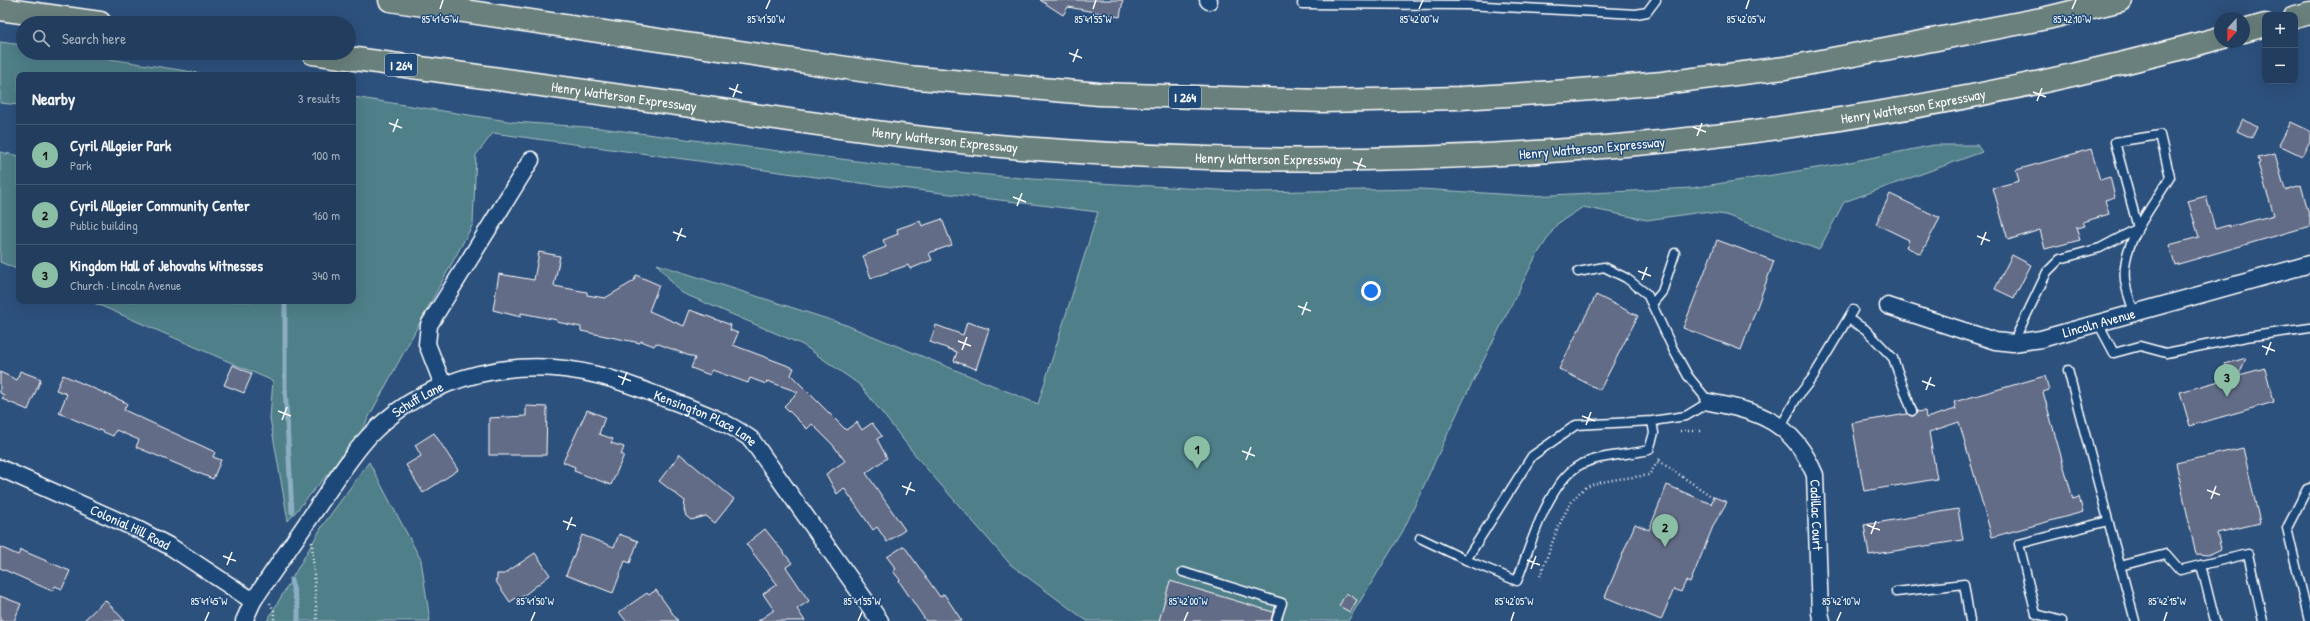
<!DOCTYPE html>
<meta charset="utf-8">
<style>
:root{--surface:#223d5e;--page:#2a4464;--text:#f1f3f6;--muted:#a2aebc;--line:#3f5673;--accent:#8abfa5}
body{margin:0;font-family:"Patrick Hand",sans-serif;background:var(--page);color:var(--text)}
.controls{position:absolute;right:12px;top:12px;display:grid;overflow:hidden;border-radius:8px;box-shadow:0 4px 16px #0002}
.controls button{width:36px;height:36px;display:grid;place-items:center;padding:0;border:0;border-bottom:1px solid var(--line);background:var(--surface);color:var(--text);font:20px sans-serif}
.compass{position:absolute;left:2214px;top:12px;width:36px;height:36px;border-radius:50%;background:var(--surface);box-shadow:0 4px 16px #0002;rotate:201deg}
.you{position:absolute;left:1371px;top:291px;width:14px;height:14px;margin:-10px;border:3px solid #fff;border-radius:50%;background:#1a73e8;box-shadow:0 0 0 6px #1a73e833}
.badge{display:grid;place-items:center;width:26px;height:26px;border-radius:50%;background:var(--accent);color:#111;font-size:13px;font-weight:700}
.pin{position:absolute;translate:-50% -33px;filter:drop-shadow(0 1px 2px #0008)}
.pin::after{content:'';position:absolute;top:21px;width:14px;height:12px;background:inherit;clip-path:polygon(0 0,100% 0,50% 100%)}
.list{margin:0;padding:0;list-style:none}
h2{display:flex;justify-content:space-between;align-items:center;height:52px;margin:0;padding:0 16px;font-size:17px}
h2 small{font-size:13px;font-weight:400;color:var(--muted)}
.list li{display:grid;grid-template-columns:26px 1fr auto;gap:12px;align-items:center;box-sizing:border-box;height:60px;padding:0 16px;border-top:1px solid var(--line)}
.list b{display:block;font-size:15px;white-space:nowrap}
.list p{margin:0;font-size:13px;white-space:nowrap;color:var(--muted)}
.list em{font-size:13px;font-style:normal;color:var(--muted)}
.icon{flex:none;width:22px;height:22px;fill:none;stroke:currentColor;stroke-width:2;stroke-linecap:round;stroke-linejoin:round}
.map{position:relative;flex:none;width:2310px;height:621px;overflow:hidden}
.search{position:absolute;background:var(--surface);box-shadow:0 4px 16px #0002;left:16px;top:16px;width:340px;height:44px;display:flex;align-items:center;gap:10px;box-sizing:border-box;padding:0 14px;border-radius:22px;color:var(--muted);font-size:15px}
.panel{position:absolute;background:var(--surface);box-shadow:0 4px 16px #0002;left:16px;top:72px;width:340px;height:232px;border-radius:8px}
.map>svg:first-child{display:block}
.green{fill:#4f7f89;stroke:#a7bfc4}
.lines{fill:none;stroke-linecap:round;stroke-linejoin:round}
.stream{stroke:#8caec2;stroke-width:5}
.building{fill:#646c87;stroke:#fff}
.lane-casing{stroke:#fff;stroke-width:11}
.street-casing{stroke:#fff;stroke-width:19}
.highway-casing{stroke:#fff;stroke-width:25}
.path{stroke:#fff;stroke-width:2.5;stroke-dasharray:1 3;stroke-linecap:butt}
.lane{stroke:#1f4a7a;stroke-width:8}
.street{stroke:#1f4a7a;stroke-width:16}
.highway{stroke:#6a807c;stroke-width:22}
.ticks{fill:none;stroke:#fff;stroke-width:1.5}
.labels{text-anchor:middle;stroke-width:3;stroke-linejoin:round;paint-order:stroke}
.shield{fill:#1f4a7a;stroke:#bcc9d7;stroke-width:1}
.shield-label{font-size:13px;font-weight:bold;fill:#fff}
.street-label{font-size:14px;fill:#fff;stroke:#1f4a7a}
.ticks-label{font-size:10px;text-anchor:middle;fill:#fff;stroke:#1f4a7a;stroke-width:3;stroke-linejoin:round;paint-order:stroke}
</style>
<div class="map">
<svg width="2310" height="621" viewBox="0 0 2310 621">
<rect width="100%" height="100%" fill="#2d517d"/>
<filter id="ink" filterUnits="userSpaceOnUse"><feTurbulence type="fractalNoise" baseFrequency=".025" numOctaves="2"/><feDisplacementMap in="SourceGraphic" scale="8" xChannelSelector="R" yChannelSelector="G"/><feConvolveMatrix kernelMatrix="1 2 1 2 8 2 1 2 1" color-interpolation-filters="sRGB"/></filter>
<g filter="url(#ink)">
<g class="green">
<polygon points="0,42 23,45 23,53 71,53 212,75 19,75 19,105 0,103"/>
<polygon points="353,97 514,122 600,128 903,167 1032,179 1253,192 1421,189 1531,196 1692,188 1835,165 1934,145 1977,145 1982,152 1844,202 1819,250 1726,215 1702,212 1647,220 1583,207 1557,224 1535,258 1460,407 1403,531 1348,621 1087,621 1011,565 920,461 860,385 803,345 680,292 657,264 846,325 1038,404 1098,212 860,183 493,133 476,155 473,224 357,439 288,521 270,418 273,381 90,301 353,301"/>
<polygon points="0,152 19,156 19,270 0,262"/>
<polygon points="369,462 421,560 430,621 267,621 323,525"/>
</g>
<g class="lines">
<g class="stream">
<polyline points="285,301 285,386 292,512"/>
<polyline points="291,580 298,608 298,621"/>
</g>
</g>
<g class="building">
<polygon points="1040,0 1123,0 1120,17 1068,7 1063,15"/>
<polygon points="2243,119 2257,127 2252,138 2237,131"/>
<polygon points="2291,122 2310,131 2310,141 2302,156 2279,145"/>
<polygon points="2091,149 2100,180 2110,177 2115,197 2105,200 2109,214 2083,222 2085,226 2076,228 2080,240 2045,249 2040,230 2008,240 1993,188 2019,181 2016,170"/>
<polygon points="2275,154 2285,190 2301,185 2310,218 2310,226 2175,265 2169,245 2199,237 2188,201 2206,196 2215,229 2229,225 2229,227 2274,215 2258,164 2260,163 2258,158"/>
<polygon points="1890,194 1940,218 1921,254 1906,247 1909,240 1876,224"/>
<polygon points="942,219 952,245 929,253 932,260 910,269 908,265 871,278 863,256 886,247 883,240 898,234 897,229 920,221 922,226"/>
<polygon points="1717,240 1774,261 1741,350 1683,328"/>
<polygon points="539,252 560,256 554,286 587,292 587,295 605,298 634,281 636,275 659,285 649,311 684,326 690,310 731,325 730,330 738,333 733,345 794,368 791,375 846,430 857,422 862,430 872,423 882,436 877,439 887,458 866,473 905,530 887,542 877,527 873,530 844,488 837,494 826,474 845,461 833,445 812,424 807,429 784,406 798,392 767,381 766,384 750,378 748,383 712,370 710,375 691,368 695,358 656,343 654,346 641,341 640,343 581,331 581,327 557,322 557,320 521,313 521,317 493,310 499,274 534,280"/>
<polygon points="2012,255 2031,265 2014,298 1995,289"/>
<polygon points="1596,295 1638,316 1600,390 1559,369"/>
<polygon points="967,322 989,329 976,369 954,361 957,352 930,342 936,325 963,335"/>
<polygon points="2246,358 2239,375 2265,368 2274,402 2190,426 2180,392 2230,378 2225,364"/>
<polygon points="233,365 252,374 244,393 224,385"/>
<polygon points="20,371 41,379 28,410 2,399 4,395 0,393 0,372 17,380"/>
<polygon points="63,375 127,403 124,410 215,452 213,457 221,460 213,479 136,447 139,440 116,430 113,436 59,413 67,394 56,390"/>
<polygon points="2045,376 2049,390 2043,392 2073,499 2079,497 2083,512 1992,537 1959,422 1929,432 1937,479 1864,491 1852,423 1907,414 1913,416 1917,412 1925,411 1926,418 1956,409 1954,402"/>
<polygon points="526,406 547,407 546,455 489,455 489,418 526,416"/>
<polygon points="587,410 605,417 599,434 613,439 611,443 624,447 621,455 624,455 611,485 574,471 575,467 563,462"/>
<polygon points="434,433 458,470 423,493 406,465 421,456 415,445"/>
<polygon points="2243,448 2260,523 2217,533 2221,549 2208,555 2196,554 2176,463"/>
<polygon points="680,454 734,499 715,523 706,516 691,520 686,516 684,509 685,501 659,481"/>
<polygon points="1667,485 1711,504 1714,497 1727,502 1714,524 1690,583 1686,581 1681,592 1674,589 1661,620 1605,597 1635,524 1649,530"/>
<polygon points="1958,509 1963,540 1869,555 1864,525"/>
<polygon points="765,529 792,563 786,567 809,601 797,609 805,621 758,621 774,610 763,594 777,584 746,544"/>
<polygon points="619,534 638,541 630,563 625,561 613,593 566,575 582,535 614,547"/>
<polygon points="904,546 940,597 944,594 962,621 926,621 899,581 900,580 893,571 896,569 887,557"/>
<polygon points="0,547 18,555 21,550 70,571 62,589 55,586 52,591 0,568"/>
<polygon points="535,553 550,575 518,600 516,598 510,602 495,580 497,579 497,574 504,574"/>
<polygon points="1170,581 1273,612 1271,621 1159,621"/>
<polygon points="656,590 678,621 626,621 619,612 647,593 649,595"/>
<polygon points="1346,593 1357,600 1350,612 1339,606"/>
<polygon points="0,596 21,604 14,621 0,621"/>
<polygon points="105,600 125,621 83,621"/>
</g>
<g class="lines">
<g class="lane-casing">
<g id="lane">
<polyline points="1302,4 1467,5 1636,14 1647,12 1656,0"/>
<path d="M1578 272 1604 267 1626 278 1647 294 1673 349 1688 376 1709 402 1686 416 1652 421 1576 425 1532 456 1466 560 1517 581C1530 547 1547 485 1578 466 1597 455 1628 455 1649 450L1654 433 1652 421"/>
<polyline points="1652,304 1662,292 1675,253"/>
<polyline points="1848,319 1865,329 1893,358 1912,411"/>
<polyline points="2098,323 2114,353 2140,346 2166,353 2246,337 2310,328"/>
<path d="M2013 343 2047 272 2060 259 2100 248 2138 228 2115 142 2160 135 2170 177C2152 208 2121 242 2125 280 2126 291 2131 302 2134 313"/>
<polyline points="2068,370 2135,621"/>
<polyline points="1781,426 1796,399 1813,377 1853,310"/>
<polyline points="1420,538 1466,560"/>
<polyline points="2201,565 2215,621"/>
<polyline points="2120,566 2166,554 2180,570 2248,554 2263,621"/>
<polyline points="1183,572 1282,603 1276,621"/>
<polyline points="1896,592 1964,584 1970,621"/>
<polyline points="2062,621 2036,614 2019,544 2108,521"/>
<polyline points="2309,621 2287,528 2307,489 2310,488"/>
</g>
</g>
<g class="street-casing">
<g id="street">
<polyline points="1208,0 1209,1"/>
<path id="s1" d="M1888 306 1995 341 2013 343 2041 339 2310 264"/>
<polyline points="443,385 427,344 429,325 531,160"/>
<path id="s2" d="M1709 402C1761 412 1793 422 1815 475L1820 613 1822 621"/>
<path id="s3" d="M0 468 139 530 171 547 253 601"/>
<path id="s4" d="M244 621 253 601C277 566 301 531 325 496 340 474 355 450 373 432 431 374 520 355 597 375 619 380 641 389 662 397 693 409 723 419 751 439L880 621"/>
</g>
</g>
<g class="highway-casing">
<g id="highway">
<polyline points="390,0 907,77 1099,94 1323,101 1461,98 1568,91 1662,83 1785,68 2047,18 2121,0"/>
<polyline points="0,9 100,23"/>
<polyline points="2295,17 2310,13"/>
<polyline points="2244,31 2265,25"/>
<path id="s5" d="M313 53C444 71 575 90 706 108 811 123 916 139 1022 148 1424 180 1831 145 2220 38"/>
</g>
</g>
<g class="path">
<polyline points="1680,431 1704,431"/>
<polyline points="1659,461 1714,498"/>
<polyline points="312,542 317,621"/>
<path d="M1540 576C1550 552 1564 497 1589 486 1607 479 1630 478 1649 475L1661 457"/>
<polyline points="270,603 274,611 274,621"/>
</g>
<use href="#lane" class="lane"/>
<use href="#street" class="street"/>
<use href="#highway" class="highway"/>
</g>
</g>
<path class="ticks" d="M440 9 443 0M766 9 770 0M1093 9 1096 0M1419 9 1423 0M1746 9 1749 0M2072 9 2076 0M1069 53 1082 58M1073 62 1078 49M729 88 742 93M2033 92 2046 97M733 97 738 84M2037 101 2042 88M389 123 402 128M1693 127 1706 132M393 132 398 119M1697 136 1702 123M1353 162 1366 167M1357 171 1362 158M1013 197 1026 202M1017 206 1022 193M673 232 686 237M1977 236 1990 241M677 241 682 228M1981 245 1986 232M1638 271 1651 276M1642 280 1647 267M1298 306 1311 311M1302 315 1307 302M958 341 971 346M2262 346 2275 351M962 350 967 337M2266 355 2271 342M618 376 631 381M1922 381 1935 386M622 385 627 372M1926 390 1931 377M278 411 291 416M1582 416 1595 421M282 420 287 407M1586 425 1591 412M1242 451 1255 456M1246 460 1251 447M902 486 915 491M2207 490 2220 495M906 495 911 482M2211 499 2216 486M563 521 576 526M1867 525 1880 530M567 530 572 517M1871 534 1876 521M223 556 236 561M1527 560 1540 565M227 565 232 552M1531 569 1536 556M205 621 209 612M531 621 535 612M858 621 862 612M1184 621 1188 612M1511 621 1514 612M1837 621 1841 612M2164 621 2167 612"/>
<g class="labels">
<g class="shield">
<rect x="385" y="54" width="32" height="22" rx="3"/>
<rect x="1169" y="86" width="32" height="22" rx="3"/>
</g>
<g class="shield-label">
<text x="401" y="70">I 264</text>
<text x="1185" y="102">I 264</text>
</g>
<g class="street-label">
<text dy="5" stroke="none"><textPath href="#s5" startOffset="314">Henry Watterson Expressway</textPath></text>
<text dy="5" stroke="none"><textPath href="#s5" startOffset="1610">Henry Watterson Expressway</textPath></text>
<text dy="5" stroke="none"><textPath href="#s5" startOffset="638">Henry Watterson Expressway</textPath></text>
<text transform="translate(1592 148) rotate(-5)" y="5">Henry Watterson Expressway</text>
<text dy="5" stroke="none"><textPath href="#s5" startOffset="962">Henry Watterson Expressway</textPath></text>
<text dy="5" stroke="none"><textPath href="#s1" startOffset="219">Lincoln Avenue</textPath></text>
<text dy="5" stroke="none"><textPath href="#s4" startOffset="285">Schuff Lane</textPath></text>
<text dy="5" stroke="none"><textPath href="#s4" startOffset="588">Kensington Place Lane</textPath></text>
<text dy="5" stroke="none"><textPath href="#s2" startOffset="176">Cadillac Court</textPath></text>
<text dy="5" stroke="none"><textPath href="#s3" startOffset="143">Colonial Hill Road</textPath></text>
</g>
</g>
<g class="ticks-label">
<text x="2072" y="23">85°42'10"W</text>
<text x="440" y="23">85°41'45"W</text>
<text x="766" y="23">85°41'50"W</text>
<text x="1093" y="23">85°41'55"W</text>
<text x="1419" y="23">85°42'00"W</text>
<text x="1746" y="23">85°42'05"W</text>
<text x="209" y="605">85°41'45"W</text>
<text x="535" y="605">85°41'50"W</text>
<text x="862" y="605">85°41'55"W</text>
<text x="1188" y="605">85°42'00"W</text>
<text x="1514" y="605">85°42'05"W</text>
<text x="1841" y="605">85°42'10"W</text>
<text x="2167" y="605">85°42'15"W</text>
</g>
</svg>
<div class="controls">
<button>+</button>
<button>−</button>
</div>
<svg class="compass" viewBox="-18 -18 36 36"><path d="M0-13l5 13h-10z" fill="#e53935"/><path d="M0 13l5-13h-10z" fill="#a2aebc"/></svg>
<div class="you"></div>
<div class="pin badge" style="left:1197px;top:469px">1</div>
<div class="pin badge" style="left:1665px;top:547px">2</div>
<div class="pin badge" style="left:2227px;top:397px">3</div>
<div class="search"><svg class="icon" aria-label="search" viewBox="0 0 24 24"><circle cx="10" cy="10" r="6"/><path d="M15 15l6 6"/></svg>Search here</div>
<section class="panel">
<h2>Nearby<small>3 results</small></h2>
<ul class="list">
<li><span class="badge">1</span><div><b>Cyril Allgeier Park</b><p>Park</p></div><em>100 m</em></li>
<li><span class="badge">2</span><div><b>Cyril Allgeier Community Center</b><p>Public building</p></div><em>160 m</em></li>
<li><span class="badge">3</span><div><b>Kingdom Hall of Jehovahs Witnesses</b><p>Church · Lincoln Avenue</p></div><em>340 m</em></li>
</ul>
</section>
</div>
